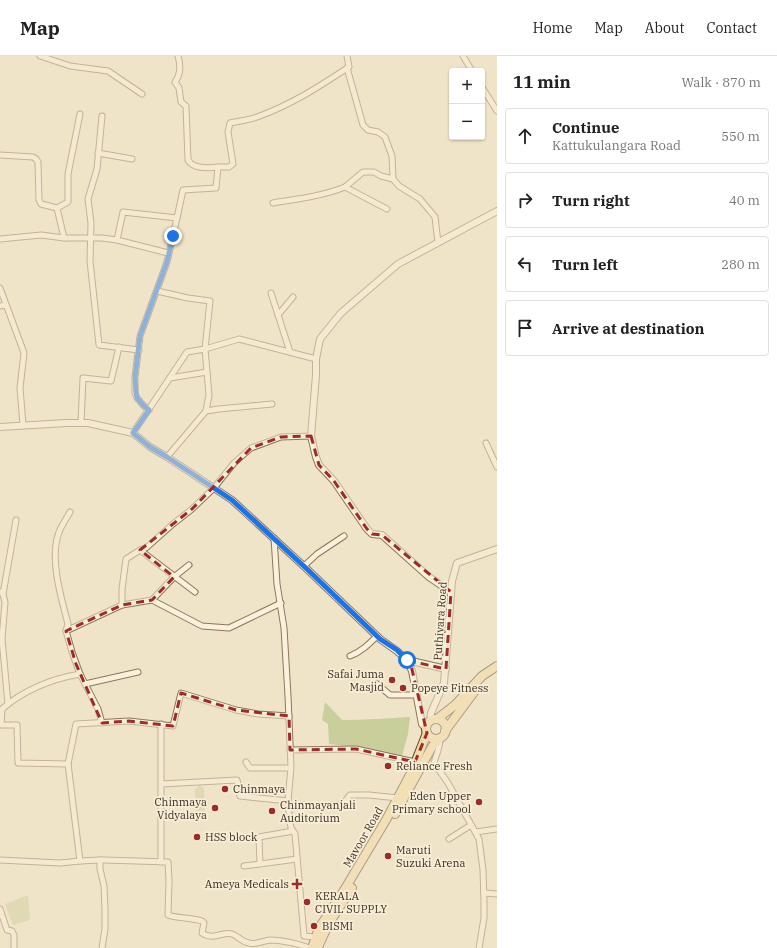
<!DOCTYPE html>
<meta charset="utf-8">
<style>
:root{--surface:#fff;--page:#f6f6f6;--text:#222;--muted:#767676;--line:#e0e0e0}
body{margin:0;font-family:"IBM Plex Serif",serif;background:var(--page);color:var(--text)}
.controls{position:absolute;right:12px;top:12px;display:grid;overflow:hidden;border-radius:4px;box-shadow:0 1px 3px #0004}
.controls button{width:36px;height:36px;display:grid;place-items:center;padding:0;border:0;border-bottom:1px solid var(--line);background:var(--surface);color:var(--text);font:20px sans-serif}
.stop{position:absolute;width:12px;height:12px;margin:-9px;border:3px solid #1a73e8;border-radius:50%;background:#fff}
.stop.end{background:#1a73e8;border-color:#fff;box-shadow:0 1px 4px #0008}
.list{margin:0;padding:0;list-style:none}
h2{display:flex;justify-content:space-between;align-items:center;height:52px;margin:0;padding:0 16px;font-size:17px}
h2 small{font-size:13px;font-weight:400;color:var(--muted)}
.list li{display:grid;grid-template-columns:26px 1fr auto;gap:12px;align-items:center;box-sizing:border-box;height:56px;margin:0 8px 8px;padding:0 8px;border:1px solid var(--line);border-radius:4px}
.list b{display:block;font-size:15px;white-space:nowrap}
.list p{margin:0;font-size:13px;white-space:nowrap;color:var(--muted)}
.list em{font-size:13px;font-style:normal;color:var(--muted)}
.icon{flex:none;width:22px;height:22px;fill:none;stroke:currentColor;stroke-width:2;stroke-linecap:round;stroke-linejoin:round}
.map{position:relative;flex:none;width:497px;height:892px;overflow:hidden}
header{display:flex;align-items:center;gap:24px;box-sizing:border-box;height:56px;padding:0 20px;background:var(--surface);border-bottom:1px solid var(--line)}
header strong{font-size:19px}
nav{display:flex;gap:22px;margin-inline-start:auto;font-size:14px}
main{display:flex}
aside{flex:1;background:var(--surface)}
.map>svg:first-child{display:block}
.green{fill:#c9cf9b}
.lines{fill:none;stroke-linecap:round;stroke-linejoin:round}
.minor-casing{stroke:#8d765c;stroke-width:7}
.tertiary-casing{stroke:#8d765c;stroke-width:8}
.primary-casing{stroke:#5b4430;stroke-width:10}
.minor{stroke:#faf1dc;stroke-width:5}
.tertiary{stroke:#faf1dc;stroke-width:6}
.primary{stroke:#f3d9a0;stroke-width:8}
.route{stroke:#1a73e8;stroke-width:5}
.marked{fill:none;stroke:#9e2a2b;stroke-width:3;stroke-dasharray:8 5;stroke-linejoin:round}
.poi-dot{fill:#9e2a2b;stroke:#f7eed8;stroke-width:1.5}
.labels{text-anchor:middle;stroke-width:3.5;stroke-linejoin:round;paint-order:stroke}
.street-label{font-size:11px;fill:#3d2e20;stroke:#f7eed8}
.poi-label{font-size:11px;fill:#3d2e20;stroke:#f7eed8;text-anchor:start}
</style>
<header>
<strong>Map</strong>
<nav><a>Home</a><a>Map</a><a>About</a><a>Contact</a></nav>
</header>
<main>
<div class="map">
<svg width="497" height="892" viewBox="0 0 497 892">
<rect width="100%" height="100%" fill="#f0e4c8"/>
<g class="green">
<path d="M325 646 342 664C365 664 387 662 410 661L408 678 401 703 354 691 329 688 328 668 322 664Z"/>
<polygon points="200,729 204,733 205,761 199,760 196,759 195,733"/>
<polygon points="28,839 30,864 13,869 5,848"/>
</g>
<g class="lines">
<g class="minor-casing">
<g id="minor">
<polyline points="40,0 70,10 108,15 142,38"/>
<path d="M178 0C181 10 181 18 175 26L179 32 181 46 186 50 188 104C193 113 210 112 218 111"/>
<polyline points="463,0 472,15"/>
<polyline points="347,12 363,69 368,74 378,76 385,81 392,100 393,123 399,130 420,143 435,161 438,187"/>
<polyline points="482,31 497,55"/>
<polyline points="102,60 97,113 88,143 91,167 90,205 99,289 139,294"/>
<polyline points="98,97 132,103"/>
<polyline points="0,99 33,101 36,103 38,106 39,144 41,148 57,152"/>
<polyline points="345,131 363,116 374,116 381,120 393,123"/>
<path d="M273 147C297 143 323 140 345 131L387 153"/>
<path d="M177 162 183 134 216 132 218 111H229L233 108 228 76 230 67C239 65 249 64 257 61 291 49 320 30 349 11L347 0"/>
<polyline points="64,182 57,152 68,146 68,118 80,58"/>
<polyline points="0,183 41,179 64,182 102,182 117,184 168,197"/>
<polyline points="117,184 123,156 177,162 167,206 140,280 135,321 135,337 137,342 143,349 149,354"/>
<polyline points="0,232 24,297 20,332 23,369"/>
<polyline points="157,235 188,242 210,245 205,293 207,316 170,322"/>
<polyline points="271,237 290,296"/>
<polyline points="0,250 6,249"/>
<polyline points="278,259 293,241"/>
<polyline points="206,355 209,339 207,316"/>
<polyline points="81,367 83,322 111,325 119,291"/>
<polyline points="133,377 187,296 205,293 239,283 316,303"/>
<polyline points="486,387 497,411"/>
<polyline points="167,401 206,355 219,353 272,348"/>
<path d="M70 456C66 463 62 469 59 476 49 502 61 541 68 568L66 575 122 549 152 544 174 521 189 509"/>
<polyline points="274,482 277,528 284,572 288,640 291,711 288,745 289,757 291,772 295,778 304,880 316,881"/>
<polyline points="140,494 195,536"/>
<polyline points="304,510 317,498 344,480"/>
<polyline points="0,536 3,538 5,546 2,583 8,648"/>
<polyline points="3,538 16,464"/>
<polyline points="152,544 202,570 229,572 281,547"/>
<polyline points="122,549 122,533 126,503 140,494 146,492 173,468 192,453 214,432 234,407 251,392 281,381 311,380"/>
<path d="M66 575 72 596 80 618C51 623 24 634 2 653L1 669H17L18 707 68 708 80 805 100 804"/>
<path d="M350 600C361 596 369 588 377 580"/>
<polyline points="80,618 98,653 102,667"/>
<polyline points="85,628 138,616"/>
<polyline points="377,628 390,639 417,639"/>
<polyline points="161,668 161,806"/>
<path d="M440 683C440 692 436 699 434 707L448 727 479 783 483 814 484 846V862L479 892"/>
<polyline points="290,694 356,693 415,706"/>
<polyline points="246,706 250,712 290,712"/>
<polyline points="68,708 76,668 129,665 173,670 181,637 236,654 258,658 289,660"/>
<polyline points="161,728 237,724 240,740 288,745"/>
<polyline points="301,749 323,750 343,748 350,739 369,739 398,742"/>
<polyline points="476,776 497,773"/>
<polyline points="449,783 471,769"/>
<polyline points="0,804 60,807 80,805"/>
<polyline points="260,808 259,781 293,775"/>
<polyline points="244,810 297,803"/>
<polyline points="484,837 497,838"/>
<polyline points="0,853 7,874 12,875 14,879 14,892"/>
<path d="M102 892 105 873V853L104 830 100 813V804H104L168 806 169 825 168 859C175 862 193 862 202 865L204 867 202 877C213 885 223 875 232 878 238 880 242 886 249 887 256 889 263 885 270 884 283 884 298 888 310 892"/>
</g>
</g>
<g class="tertiary-casing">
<g id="tertiary">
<polyline points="0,371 66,367 88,367 133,377 150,391 167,401 232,444 308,514 380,583 397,595 407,604 412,615 422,668 426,673"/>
<polyline points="451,536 429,521 382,479 372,478 367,473 334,425 319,409 316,401 311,380 316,319 316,303 320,283 341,257 398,208 497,155"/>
<polyline points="407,604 446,613"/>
<polyline points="430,665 431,657 444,627 452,525 457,507 497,493"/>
</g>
</g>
<g class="primary-casing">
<g id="primary">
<polyline points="437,663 455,649 482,620 497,610"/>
<circle cx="436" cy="673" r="10"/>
<polyline points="445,675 474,636"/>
<polyline points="395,758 432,691 440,682"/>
<polyline points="319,889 329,867 352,832"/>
<polyline points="312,892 319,872 343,836 386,764 412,715 427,677"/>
</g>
</g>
<use href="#minor" class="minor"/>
<use href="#tertiary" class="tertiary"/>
<use href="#primary" class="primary"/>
</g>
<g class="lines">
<polyline class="route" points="173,180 167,206 140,280 135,321 136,337 137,342 143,349 149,354 133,377 150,391 167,401 232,444 308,514 380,583 397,594 407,604"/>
</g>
<path d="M0 0H497V892H0ZM311 380 319 409 334 425 367 473 372 478 382 479 451 536 446 613 410 605 427 677 415 706 356 693 290 694 289 660 236 654 181 637 173 670 129 665 102 667 76 608 66 575 122 549 152 544 174 521 140 494 192 453 251 392 281 381Z" fill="#f0e4c8" fill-opacity=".55" fill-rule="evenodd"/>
<path class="marked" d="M311 380 319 409 334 425 367 473 372 478 382 479 451 536 446 613 410 605 427 677 415 706 356 693 290 694 289 660 236 654 181 637 173 670 129 665 102 667 76 608 66 575 122 549 152 544 174 521 140 494 192 453 251 392 281 381Z"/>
<g class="poi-dot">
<circle cx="392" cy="624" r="4"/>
<circle cx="403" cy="632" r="4"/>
<circle cx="388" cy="710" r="4"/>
<circle cx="225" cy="733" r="4"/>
<circle cx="479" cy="746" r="4"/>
<circle cx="215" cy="752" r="4"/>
<circle cx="272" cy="755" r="4"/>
<circle cx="197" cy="781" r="4"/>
<circle cx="388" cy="800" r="4"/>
<path d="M295 822h4v4h4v4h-4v4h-4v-4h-4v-4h4z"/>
<circle cx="307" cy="846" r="4"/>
<circle cx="314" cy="870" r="4"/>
</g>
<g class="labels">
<g class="street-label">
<text transform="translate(440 565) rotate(-86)" y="4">Puthiyara Road</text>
<text transform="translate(363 781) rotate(-60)" y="4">Mavoor Road</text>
</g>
<g class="poi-label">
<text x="384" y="622" text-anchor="end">Safai Juma<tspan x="384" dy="13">Masjid</tspan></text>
<text x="411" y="636">Popeye Fitness</text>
<text x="396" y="714">Reliance Fresh</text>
<text x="233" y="737">Chinmaya</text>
<text x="471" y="744" text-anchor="end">Eden Upper<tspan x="471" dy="13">Primary school</tspan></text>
<text x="207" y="750" text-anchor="end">Chinmaya<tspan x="207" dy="13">Vidyalaya</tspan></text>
<text x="280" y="753">Chinmayanjali<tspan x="280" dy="13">Auditorium</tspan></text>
<text x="205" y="785">HSS block</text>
<text x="396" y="798">Maruti<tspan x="396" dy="13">Suzuki Arena</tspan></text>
<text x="289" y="832" text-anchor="end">Ameya Medicals</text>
<text x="315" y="844">KERALA<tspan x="315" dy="13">CIVIL SUPPLY</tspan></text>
<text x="322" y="874">BISMI</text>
</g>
</g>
</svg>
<div class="controls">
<button>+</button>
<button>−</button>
</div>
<div class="stop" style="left:407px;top:604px"></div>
<div class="stop end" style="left:173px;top:180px"></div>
</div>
<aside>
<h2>11 min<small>Walk · 870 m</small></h2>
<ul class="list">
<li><svg class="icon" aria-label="ahead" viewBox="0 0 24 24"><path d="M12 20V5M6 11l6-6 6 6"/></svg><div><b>Continue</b><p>Kattukulangara Road</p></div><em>550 m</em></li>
<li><svg class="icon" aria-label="right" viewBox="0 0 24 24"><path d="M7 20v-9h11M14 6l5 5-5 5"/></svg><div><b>Turn right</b></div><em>40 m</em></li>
<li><svg class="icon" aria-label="left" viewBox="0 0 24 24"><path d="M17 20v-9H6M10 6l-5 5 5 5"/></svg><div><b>Turn left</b></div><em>280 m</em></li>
<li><svg class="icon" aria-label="arrive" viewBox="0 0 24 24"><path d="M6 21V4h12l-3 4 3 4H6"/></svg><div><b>Arrive at destination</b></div></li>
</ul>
</aside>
</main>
